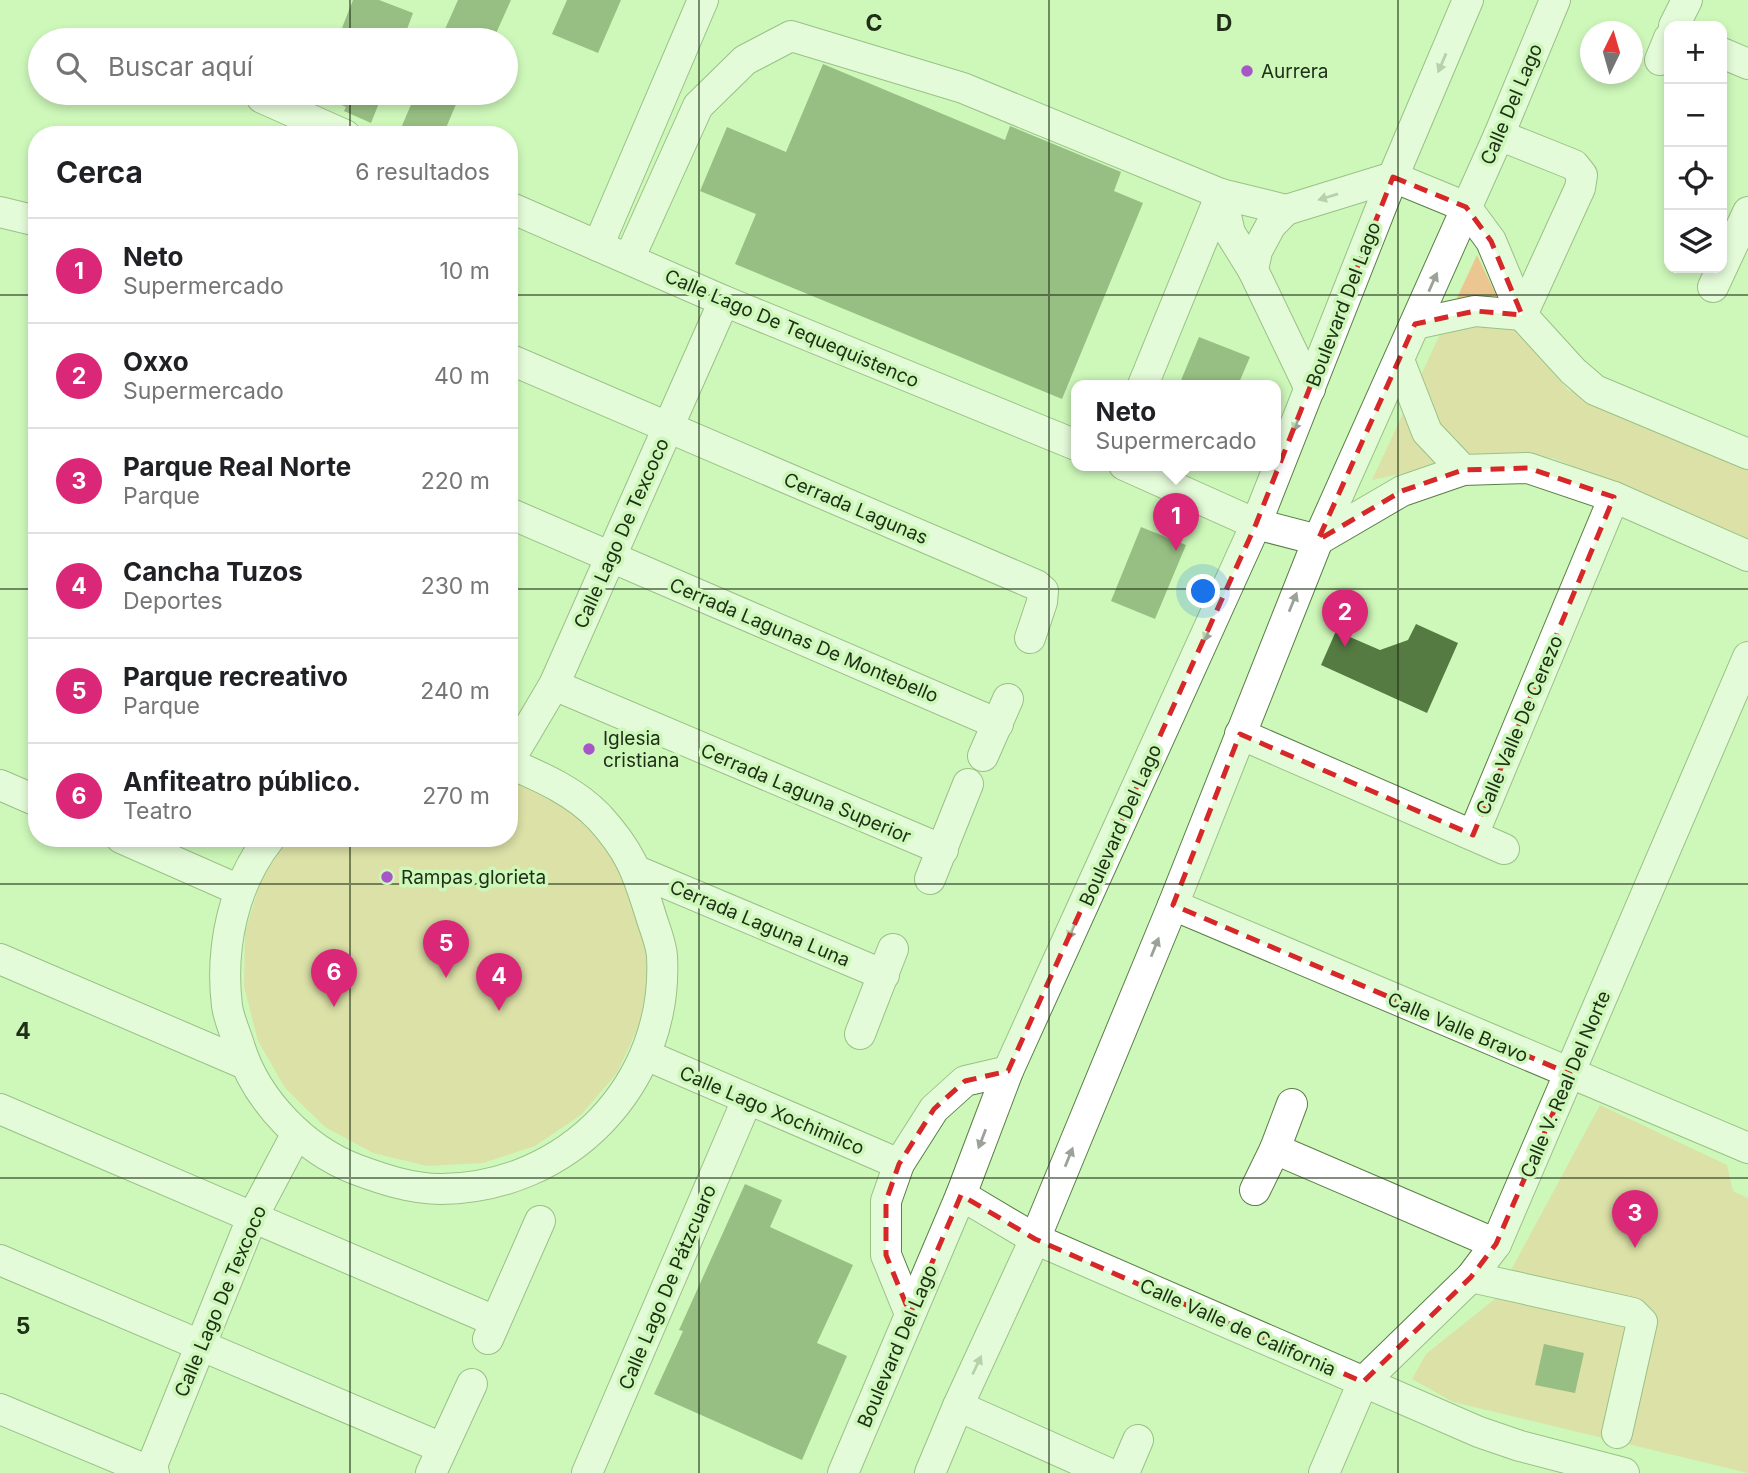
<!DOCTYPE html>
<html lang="es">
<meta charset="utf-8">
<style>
:root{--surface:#fff;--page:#f6f6f6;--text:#202124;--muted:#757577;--line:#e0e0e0;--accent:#db2777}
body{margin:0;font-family:Inter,sans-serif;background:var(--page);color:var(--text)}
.controls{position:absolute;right:21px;top:21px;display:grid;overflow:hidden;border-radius:14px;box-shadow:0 4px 10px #0003}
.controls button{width:63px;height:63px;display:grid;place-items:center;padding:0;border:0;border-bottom:2px solid var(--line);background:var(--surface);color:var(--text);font:35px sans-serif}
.compass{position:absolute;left:1580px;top:21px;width:63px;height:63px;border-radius:50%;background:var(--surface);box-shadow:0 4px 10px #0003;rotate:5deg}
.you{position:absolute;left:1204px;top:592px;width:24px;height:24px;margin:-18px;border:5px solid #fff;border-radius:50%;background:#1a73e8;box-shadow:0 0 0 10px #1a73e833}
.badge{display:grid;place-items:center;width:46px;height:46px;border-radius:50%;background:var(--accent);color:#fff;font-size:23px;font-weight:700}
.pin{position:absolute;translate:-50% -58px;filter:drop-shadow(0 2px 4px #0008)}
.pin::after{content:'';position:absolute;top:37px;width:24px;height:21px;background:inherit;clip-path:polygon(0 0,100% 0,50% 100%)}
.popup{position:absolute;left:1071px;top:380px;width:210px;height:91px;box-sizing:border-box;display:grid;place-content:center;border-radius:14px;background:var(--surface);filter:drop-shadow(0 2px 5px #0005);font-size:23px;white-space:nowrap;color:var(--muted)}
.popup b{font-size:26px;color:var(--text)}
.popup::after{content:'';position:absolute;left:50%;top:100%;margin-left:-14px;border:14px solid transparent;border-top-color:var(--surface)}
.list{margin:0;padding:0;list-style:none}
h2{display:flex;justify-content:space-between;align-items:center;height:91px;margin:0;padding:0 28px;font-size:30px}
h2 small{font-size:23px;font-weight:400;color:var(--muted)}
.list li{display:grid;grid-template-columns:46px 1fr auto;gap:21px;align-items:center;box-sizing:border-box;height:105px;padding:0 28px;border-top:2px solid var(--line)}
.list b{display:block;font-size:26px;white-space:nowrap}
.list p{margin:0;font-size:23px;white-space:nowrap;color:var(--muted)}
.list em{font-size:23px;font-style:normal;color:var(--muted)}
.icon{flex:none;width:38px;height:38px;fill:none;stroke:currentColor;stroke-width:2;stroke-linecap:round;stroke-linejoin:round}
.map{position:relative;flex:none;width:1748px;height:1473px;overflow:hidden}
.search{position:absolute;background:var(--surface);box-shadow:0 4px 10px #0003;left:28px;top:28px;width:490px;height:77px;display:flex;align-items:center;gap:18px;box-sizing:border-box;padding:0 24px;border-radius:38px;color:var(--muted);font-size:26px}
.panel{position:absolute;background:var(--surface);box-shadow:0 4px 10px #0003;left:28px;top:126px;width:490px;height:721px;border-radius:28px}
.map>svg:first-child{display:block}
.green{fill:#ecc691}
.building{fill:#557a42}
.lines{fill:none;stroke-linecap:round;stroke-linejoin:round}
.minor-casing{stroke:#5a7f47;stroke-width:32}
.minor{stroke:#fff;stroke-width:30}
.oneway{fill:#9ba297}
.marked{fill:none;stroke:#d62828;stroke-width:5;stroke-dasharray:14 9;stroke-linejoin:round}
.grid{fill:none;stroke:#203018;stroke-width:2;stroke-opacity:0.55}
.poi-dot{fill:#a856c7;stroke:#cef8ba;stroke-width:2.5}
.labels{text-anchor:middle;stroke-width:7;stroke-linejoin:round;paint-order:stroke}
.poi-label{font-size:19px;fill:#203018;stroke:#cef8ba;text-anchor:start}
.street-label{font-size:19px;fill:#203018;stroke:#cef8ba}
.grid-label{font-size:23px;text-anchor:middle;font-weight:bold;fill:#203018;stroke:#cef8ba;stroke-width:7;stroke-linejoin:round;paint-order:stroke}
</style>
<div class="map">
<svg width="1748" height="1473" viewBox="0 0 1748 1473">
<rect width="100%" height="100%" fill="#cef8ba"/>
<g class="green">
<polygon points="1477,255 1511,326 1568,390 1748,466 1748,539 1553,458 1489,455 1372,480"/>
<polygon points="509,774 588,820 621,863 643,914 649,969 640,1023 617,1073 581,1115 535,1146 483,1163 427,1166 373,1153 325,1127 285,1088 258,1041 244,987 245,932 261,880 288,838 509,838"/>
<polygon points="1600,1105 1727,1165 1733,1191 1748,1198 1748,1473 1453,1402 1412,1379 1426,1354 1496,1298"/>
</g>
<g class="building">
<polygon points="353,0 379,0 413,13 403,40 361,40 340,33"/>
<polygon points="458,0 511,0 493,40 472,40 445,29"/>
<polygon points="567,0 621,0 598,53 552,34"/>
<polygon points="823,64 1005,140 1010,126 1121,172 1114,191 1143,203 1062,399 735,264 756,214 700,191 727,127 786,152"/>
<polygon points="313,93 383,93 371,123 344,111 346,107"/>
<polygon points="416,93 436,93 457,102 443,135 417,135 401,128"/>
<polygon points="1199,337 1250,357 1238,385 1179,385"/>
<polygon points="1141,527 1186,545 1155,619 1111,601"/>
<polygon points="1416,624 1458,643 1427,713 1321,665 1336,631 1380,650 1408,640"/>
<polygon points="745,1184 782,1200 770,1227 853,1265 817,1343 847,1356 802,1460 654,1394 683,1331 679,1330"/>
<polygon points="1544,1344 1584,1353 1575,1393 1535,1385"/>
</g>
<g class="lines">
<g class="minor-casing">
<g id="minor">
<polyline points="1674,26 1687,0"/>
<polyline points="1722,53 1748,64"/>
<polyline points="1660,60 1669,38"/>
<polyline points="262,98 345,135"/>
<polyline points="1393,177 1466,207 1491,241 1522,315 1573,371 1595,390 1748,454"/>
<polyline points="1221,194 1230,233 1253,270"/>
<polyline points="509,207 724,301 1076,445"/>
<polyline points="0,212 37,221"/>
<polyline points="598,246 703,0"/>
<polyline points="629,259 698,106 745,60 791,36 963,88 1221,194 1286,210"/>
<polyline points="1713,287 1748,212"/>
<polyline points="1415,324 1475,311 1522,315 1580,188 1582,175 1574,165 1499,135"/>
<polyline points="509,359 1036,585 1043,591 1042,602 1030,638"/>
<polyline points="1399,360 1427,432 1463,470"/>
<polyline points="1143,385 1221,194"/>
<polyline points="1310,389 1253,270 1257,251 1271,225 1286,210 1393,177"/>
<polyline points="1124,465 1256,524 1318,540 1402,491 1463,470 1528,468 1614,497 1748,556"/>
<polyline points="509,513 998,724"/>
<polyline points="554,685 943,850"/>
<polyline points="1240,734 1504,849"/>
<polyline points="983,756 1008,699"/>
<polyline points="509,761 554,685 724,301"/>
<polyline points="0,785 37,801"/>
<polyline points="1473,835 1614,497"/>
<polyline points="121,838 239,890"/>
<path d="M270 838C233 884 220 948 227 1006 229 1020 236 1034 240 1048 257 1101 304 1149 355 1169 382 1179 411 1189 441 1189 568 1188 669 1084 662 956 661 942 654 927 650 913 637 871 630 851 599 817 574 791 541 777 509 763"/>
<polyline points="637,871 884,975"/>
<polyline points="930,879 968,784"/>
<polyline points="1173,905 1748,1148"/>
<polyline points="0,959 245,1064"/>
<polyline points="860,1034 893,949"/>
<polyline points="646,1055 899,1164"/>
<polyline points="0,1109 495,1321"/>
<polyline points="1275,1149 1496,1244"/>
<polyline points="1255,1190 1275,1149 1292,1104"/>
<polyline points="961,1195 1035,1239 1479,1432 1520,1446 1624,1473"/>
<polyline points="0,1260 442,1448"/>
<polyline points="1471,1277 1633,1313 1642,1322 1617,1433"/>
<polyline points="910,1314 886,1255 886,1201 899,1164 934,1109 965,1081 1008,1071"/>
<polyline points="488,1339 540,1221"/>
<polyline points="958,1406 1108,1473"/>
<polyline points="0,1409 154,1473"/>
<polyline points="149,1473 252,1218 297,1133"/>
<polyline points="431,1473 472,1384"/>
<polyline points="587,1473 747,1100"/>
<polyline points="843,1473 961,1195 1008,1071 1256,524 1393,177 1468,0"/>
<polyline points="930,1473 958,1406 1035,1239 1173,905 1318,540 1499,135 1555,0"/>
<polyline points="1124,1473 1138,1440"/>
<polyline points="1324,1473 1363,1382 1471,1277 1496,1244 1748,657"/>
</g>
</g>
<use href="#minor" class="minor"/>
</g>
<defs><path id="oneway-solid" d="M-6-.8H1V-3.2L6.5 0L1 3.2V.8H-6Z" transform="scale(1.75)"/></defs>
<g class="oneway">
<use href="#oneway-solid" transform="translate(1442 63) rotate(113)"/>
<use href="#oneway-solid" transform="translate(1328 197) rotate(163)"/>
<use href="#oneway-solid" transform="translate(1433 282) rotate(-66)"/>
<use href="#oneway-solid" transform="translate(1297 422) rotate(112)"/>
<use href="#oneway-solid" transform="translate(1293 602) rotate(-68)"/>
<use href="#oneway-solid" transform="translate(1208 632) rotate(114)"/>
<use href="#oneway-solid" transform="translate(1072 930) rotate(114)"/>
<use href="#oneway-solid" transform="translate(1155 947) rotate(-68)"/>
<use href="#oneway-solid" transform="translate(982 1139) rotate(111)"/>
<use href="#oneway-solid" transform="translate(1069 1157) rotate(-68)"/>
<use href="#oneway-solid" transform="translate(977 1365) rotate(-65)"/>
</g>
<path d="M0 0H1748V1473H0ZM1393 177 1466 207 1491 241 1522 315 1475 311 1415 324 1318 540 1402 491 1463 470 1528 468 1614 497 1473 835 1240 734 1173 905 1570 1074 1496 1244 1471 1277 1363 1382 1035 1239 961 1195 910 1314 886 1255V1201L899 1164 934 1109 965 1081 1008 1071 1256 524Z" fill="#cef8ba" fill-opacity=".55" fill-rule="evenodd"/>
<path class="marked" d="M1393 177 1466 207 1491 241 1522 315 1475 311 1415 324 1318 540 1402 491 1463 470 1528 468 1614 497 1473 835 1240 734 1173 905 1570 1074 1496 1244 1471 1277 1363 1382 1035 1239 961 1195 910 1314 886 1255V1201L899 1164 934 1109 965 1081 1008 1071 1256 524Z"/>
<path class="grid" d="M350 0V40M699 0V1473M1049 0V1473M1398 0V1473M350 93V135M0 295H37M509 295H1748M0 589H37M509 589H1748M350 838V1473M0 884H1748M0 1178H1748"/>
<g class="poi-dot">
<circle cx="1247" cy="71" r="7"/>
<circle cx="589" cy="749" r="7"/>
<circle cx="387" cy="877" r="7"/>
</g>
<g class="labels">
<g class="poi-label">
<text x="1261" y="78">Aurrera</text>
<text x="603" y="745">Iglesia<tspan x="603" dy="22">cristiana</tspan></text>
<text x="401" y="884">Rampas glorieta</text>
</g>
<g class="street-label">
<text transform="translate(1511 104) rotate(-67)" y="7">Calle Del Lago</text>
<text transform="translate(1343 304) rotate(-69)" y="7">Boulevard Del Lago</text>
<text transform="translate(792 328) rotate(23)" y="7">Calle Lago De Tequequistenco</text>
<text transform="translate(856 508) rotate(23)" y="7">Cerrada Lagunas</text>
<text transform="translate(621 533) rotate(-66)" y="7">Calle Lago De Texcoco</text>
<text transform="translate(804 640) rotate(23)" y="7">Cerrada Lagunas De Montebello</text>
<text transform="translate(1519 725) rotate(-67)" y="7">Calle Valle De Cerezo</text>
<text transform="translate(806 793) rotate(23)" y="7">Cerrada Laguna Superior</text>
<text transform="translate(1120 825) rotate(-66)" y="7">Boulevard Del Lago</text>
<text transform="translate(760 923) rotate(23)" y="7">Cerrada Laguna Luna</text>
<text transform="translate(1458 1027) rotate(23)" y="7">Calle Valle Bravo</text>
<text transform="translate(1565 1084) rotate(-67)" y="7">Calle V. Real Del Norte</text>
<text transform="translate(772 1110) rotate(23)" y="7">Calle Lago Xochimilco</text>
<text transform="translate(667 1287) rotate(-67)" y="7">Calle Lago De Pátzcuaro</text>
<text transform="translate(220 1301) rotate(-67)" y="7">Calle Lago De Texcoco</text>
<text transform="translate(1238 1327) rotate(24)" y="7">Calle Valle de California</text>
<text transform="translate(897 1346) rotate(-67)" y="7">Boulevard Del Lago</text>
</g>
</g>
<g class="grid-label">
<text x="874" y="31">C</text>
<text x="1224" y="31">D</text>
<text x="23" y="1039">4</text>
<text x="23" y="1334">5</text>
</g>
</svg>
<div class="controls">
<button>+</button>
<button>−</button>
<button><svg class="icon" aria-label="locate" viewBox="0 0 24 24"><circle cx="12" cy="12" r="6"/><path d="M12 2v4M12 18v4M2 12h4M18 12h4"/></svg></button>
<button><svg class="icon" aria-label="layers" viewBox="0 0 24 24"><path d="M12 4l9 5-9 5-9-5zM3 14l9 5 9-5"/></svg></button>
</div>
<svg class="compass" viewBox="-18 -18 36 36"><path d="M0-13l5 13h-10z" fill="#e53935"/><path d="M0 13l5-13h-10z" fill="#757577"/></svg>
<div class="you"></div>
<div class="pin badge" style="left:1176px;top:551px">1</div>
<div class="popup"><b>Neto</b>Supermercado</div>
<div class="pin badge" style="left:1345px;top:647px">2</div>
<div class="pin badge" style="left:1635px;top:1248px">3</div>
<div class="pin badge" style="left:499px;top:1011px">4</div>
<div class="pin badge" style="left:446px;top:978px">5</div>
<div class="pin badge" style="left:334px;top:1007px">6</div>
<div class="search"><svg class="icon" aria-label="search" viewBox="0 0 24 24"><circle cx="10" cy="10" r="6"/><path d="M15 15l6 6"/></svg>Buscar aquí</div>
<section class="panel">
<h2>Cerca<small>6 resultados</small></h2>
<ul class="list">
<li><span class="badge">1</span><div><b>Neto</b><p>Supermercado</p></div><em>10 m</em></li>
<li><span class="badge">2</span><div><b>Oxxo</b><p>Supermercado</p></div><em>40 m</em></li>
<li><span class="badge">3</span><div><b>Parque Real Norte</b><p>Parque</p></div><em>220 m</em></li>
<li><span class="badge">4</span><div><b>Cancha Tuzos</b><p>Deportes</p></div><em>230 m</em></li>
<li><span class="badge">5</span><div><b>Parque recreativo</b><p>Parque</p></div><em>240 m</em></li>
<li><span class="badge">6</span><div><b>Anfiteatro público.</b><p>Teatro</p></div><em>270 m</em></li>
</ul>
</section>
</div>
